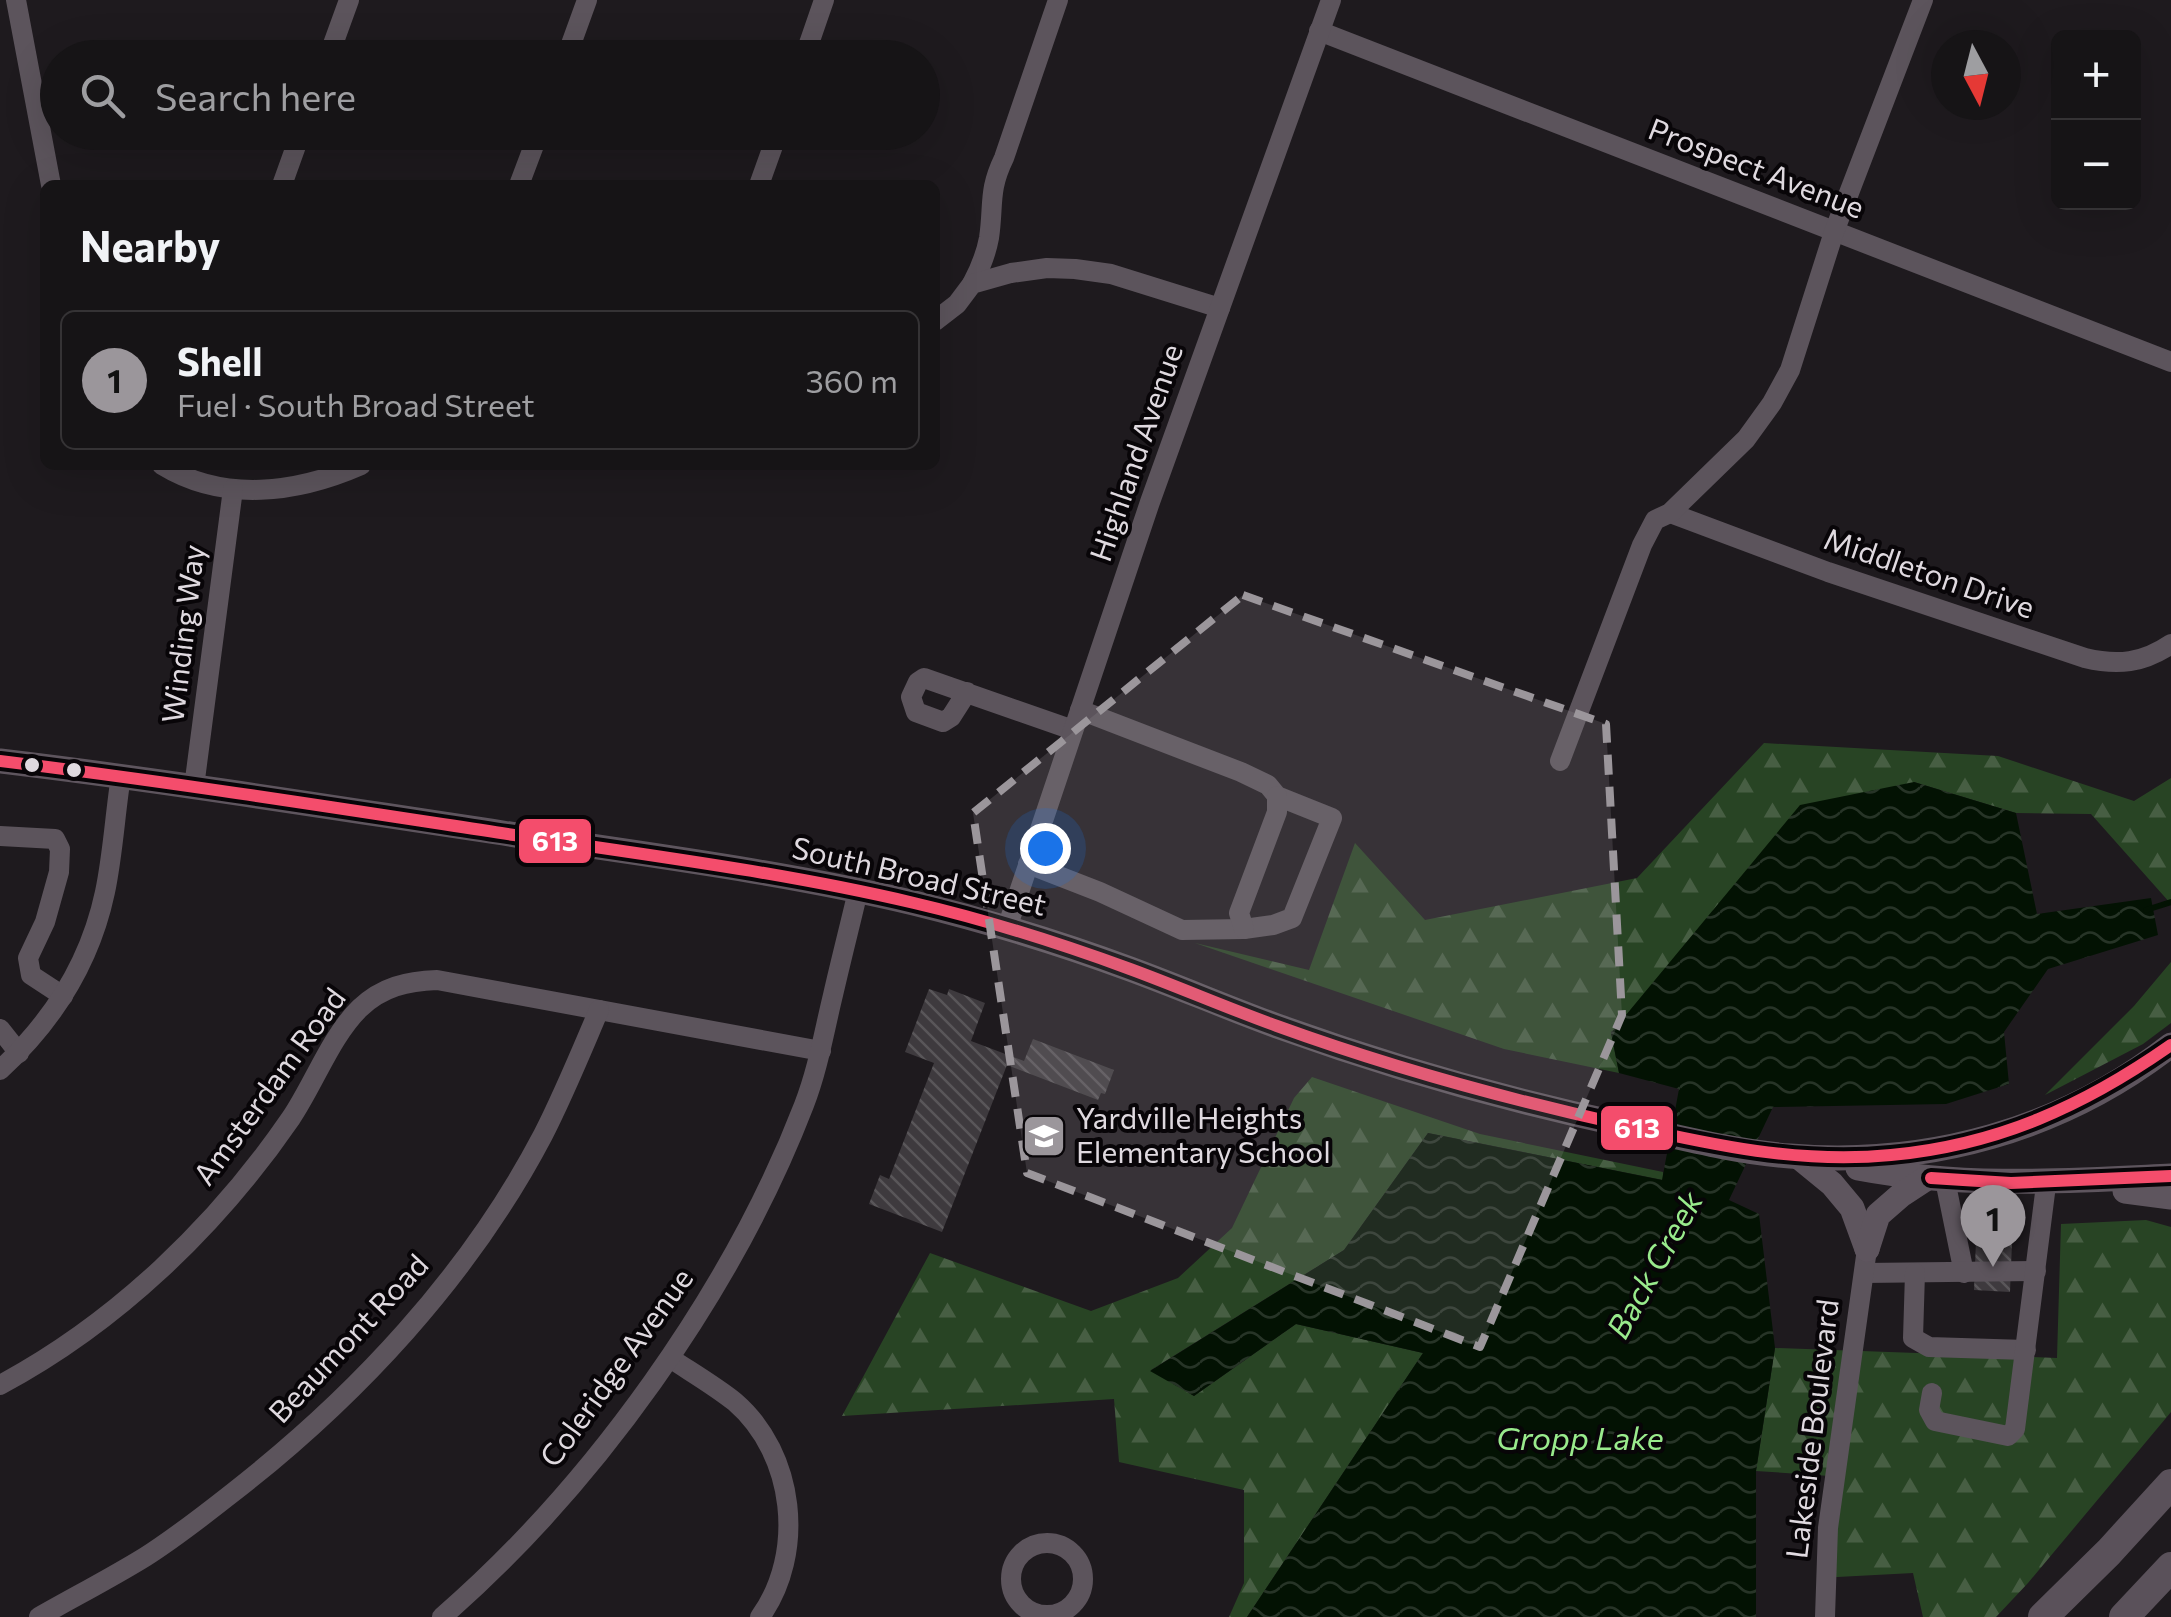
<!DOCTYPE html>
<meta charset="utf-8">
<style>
:root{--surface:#161416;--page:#1f1d1f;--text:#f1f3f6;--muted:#9e9ea1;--line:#353335;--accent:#9b969b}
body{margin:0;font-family:Commissioner,sans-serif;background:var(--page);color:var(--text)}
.controls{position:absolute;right:30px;top:30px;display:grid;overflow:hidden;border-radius:15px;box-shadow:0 10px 40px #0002}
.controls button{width:90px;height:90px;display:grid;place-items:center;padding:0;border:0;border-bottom:2px solid var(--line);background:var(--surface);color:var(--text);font:50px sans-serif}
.compass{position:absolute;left:1931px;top:30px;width:90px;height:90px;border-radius:50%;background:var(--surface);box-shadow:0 10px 40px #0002;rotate:173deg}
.you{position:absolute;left:1045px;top:848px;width:35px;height:35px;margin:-25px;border:8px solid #fff;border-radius:50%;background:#1a73e8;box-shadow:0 0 0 15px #1a73e833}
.badge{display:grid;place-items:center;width:65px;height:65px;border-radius:50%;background:var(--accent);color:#111;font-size:32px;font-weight:700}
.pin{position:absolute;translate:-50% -82px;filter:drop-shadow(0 2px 5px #0008)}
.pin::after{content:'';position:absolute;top:52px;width:35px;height:30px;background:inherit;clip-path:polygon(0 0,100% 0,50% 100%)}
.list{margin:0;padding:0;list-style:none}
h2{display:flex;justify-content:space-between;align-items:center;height:130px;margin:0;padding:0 40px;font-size:42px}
h2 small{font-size:32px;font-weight:400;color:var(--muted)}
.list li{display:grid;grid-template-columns:65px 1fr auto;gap:30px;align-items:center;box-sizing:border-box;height:140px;margin:0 20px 20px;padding:0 20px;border:2px solid var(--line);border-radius:15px}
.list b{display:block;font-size:38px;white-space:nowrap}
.list p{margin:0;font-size:32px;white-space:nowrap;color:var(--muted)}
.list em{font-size:32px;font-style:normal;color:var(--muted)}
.icon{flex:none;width:55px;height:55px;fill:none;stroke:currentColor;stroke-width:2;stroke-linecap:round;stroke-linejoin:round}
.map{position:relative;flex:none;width:2171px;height:1617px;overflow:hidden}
.search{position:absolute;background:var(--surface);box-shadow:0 10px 40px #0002;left:40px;top:40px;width:900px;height:110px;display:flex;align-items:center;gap:25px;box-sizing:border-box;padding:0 35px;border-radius:55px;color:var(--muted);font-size:38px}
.panel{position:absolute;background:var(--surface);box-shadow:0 10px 40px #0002;left:40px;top:180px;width:900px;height:290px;border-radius:15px}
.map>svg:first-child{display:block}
.forest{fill:url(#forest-firs)}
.water{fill:url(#water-waves)}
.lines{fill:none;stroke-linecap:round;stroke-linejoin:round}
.stream{stroke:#031203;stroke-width:6}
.building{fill:url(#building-back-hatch)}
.minor{stroke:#5c545c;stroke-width:20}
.major{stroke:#5e555e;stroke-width:25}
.highway{stroke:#5a515a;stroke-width:30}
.bus-1-casing{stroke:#080508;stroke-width:20}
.bus-1{stroke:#f44d6c;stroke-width:12}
.marked{fill:#9b969b;fill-opacity:0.2;stroke:#9b969b;stroke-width:8;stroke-dasharray:20 12;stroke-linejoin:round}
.bus-dot{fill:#dfd9df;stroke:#080508;stroke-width:4}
.labels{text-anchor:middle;stroke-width:8;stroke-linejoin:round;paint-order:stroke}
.street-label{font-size:30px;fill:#dfd9df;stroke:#080508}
.poi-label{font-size:30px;fill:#dfd9df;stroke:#080508;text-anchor:start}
.water-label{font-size:32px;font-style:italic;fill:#99ea8c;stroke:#080508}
.line-badge{stroke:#080508;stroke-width:4}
.badge-label{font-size:28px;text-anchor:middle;font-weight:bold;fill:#fff}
</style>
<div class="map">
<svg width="2171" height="1617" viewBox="0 0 2171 1617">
<defs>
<pattern id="forest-firs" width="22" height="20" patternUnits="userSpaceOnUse" patternTransform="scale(2.5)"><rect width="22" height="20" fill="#284424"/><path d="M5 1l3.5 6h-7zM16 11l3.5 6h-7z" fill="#475e43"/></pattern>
<pattern id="water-waves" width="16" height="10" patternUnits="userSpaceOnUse" patternTransform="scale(2.5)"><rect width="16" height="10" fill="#031203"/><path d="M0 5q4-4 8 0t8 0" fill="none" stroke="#273427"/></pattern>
<pattern id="building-back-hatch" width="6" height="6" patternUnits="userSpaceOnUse" patternTransform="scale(2.5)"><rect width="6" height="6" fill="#3e3a3e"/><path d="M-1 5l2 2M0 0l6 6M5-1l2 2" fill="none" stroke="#595659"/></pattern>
</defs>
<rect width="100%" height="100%" fill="#1e1a1e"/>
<g class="forest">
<polygon points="1764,743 1998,756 2134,801 2171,778 2171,904 2091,814 2016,813 1914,782 1611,1032 1619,1073 1504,1049 1195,943 1309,970 1355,843 1425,920 1637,878"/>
<polygon points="2171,962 2171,1023 2143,1044 2045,1095 2134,1006"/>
<polygon points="1312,1077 1480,1134 1663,1172 1663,1180 1428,1133 1344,1250 1151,1370 1194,1396 1296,1324 1423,1353 1247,1617 1229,1617 1244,1583 1244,1490 1119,1462 1114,1399 842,1416 930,1253 1091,1311 1178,1278 1232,1228 1294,1098"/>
<polygon points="2146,1220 2171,1227 2171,1412 2028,1583 1996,1617 1923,1617 1913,1573 1818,1578 1830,1476 1756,1471 1775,1348 2057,1358 2061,1224"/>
</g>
<polygon class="water" points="1914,782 2016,813 2037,914 2151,898 2158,935 2048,969 2004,1032 2009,1084 1946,1104 1773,1107 1729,1200 1759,1214 1775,1348 1756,1471 1756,1617 1247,1617 1423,1353 1296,1324 1194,1396 1150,1371 1344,1250 1428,1133 1662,1180 1679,1089 1619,1073 1611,1033 1800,805"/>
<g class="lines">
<polyline class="stream" points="2146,910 2171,902"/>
</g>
<g class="building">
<polygon points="929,989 947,995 949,989 985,1003 971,1041 1024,1061 1033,1039 1114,1070 1105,1094 1101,1093 1098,1100 1007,1065 942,1232 869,1204 880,1175 889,1179 934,1063 905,1052"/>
<polygon points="1976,1241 2012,1243 2010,1292 1974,1290"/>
</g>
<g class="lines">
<g class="minor">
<polyline points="16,0 51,185"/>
<polyline points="1319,31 2171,362"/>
<polyline points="328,58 349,0"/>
<polyline points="566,58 587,0"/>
<polyline points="804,58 824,0"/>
<polyline points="282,185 301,132"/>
<polyline points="519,185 539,132"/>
<polyline points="759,185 778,132"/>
<path d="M972 284C980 269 986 254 989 238 994 204 988 191 1004 158L1058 0"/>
<polyline points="935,321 957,304 972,284 1011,273 1047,268 1075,269 1111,274 1220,308"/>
<path d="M162 465C224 503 297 493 361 465"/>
<path d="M1670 513 1828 572 2085 658C2118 666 2143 663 2171 644"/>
<polyline points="967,692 951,717 943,722 916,712 911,697 918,682 924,678 1073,730"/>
<polyline points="1560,761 1642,545 1655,520 1670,513 1746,439 1772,403 1790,370 1834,232 1923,0"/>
<polyline points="194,787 233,489"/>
<polyline points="0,836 55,839 60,849 59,872 45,922 28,958 31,975 63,996"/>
<polyline points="1028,864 1100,892 1182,930 1244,929 1273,925 1292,918 1332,818 1277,796 1268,785 1241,772 1080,710"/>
<polyline points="1007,928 1150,502 1331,0"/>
<polyline points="1244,929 1239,913 1277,812 1277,796"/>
<polyline points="0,1029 19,1053"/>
<path d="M0 1070C53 1021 90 963 105 892 113 854 115 814 121 776"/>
<polyline points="1945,1180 1964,1273"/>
<polyline points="1864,1273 2036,1271"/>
<polyline points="1915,1273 1913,1338 1929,1347 2026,1350"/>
<path d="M670 1358C691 1372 715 1386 735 1402 795 1454 806 1553 760 1617"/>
<path d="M0 1385C116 1323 217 1226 291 1118 314 1084 331 1036 360 1008 382 987 407 981 437 980L821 1051"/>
<polyline points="1932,1393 1929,1410 1935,1421 2008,1436 2015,1429 2046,1185"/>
<circle cx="1047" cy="1579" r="36"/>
<path d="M39 1617C74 1597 111 1578 145 1557 175 1538 203 1516 231 1494 356 1397 469 1276 543 1135 564 1094 581 1052 599 1010"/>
<path d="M442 1617C593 1486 732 1292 804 1105 818 1069 824 1032 833 995 841 960 850 925 858 891"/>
<polyline points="1825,1617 1828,1528 1867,1249"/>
</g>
<g class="major">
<path d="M0 761C168 781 335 808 503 833 640 854 779 871 914 903 987 921 1060 943 1130 969 1179 987 1228 1008 1277 1026 1391 1067 1506 1100 1624 1125 1679 1137 1735 1152 1790 1156 1928 1167 2062 1130 2171 1045"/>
<polyline points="1799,1157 1832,1184 1852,1208 1867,1249"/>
<path d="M1858 1168C1964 1188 2065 1181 2171 1176"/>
<polyline points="2125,1191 2171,1197"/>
<polyline points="1867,1249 1878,1215 1901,1195 1927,1178"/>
</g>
<g class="highway">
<polyline points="2043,1617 2109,1552 2171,1484"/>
<polyline points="2124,1617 2171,1567"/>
</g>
<g class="bus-1-casing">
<g id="bus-1">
<path d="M0 761C172 782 343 809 514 835 647 855 782 872 914 903 987 920 1059 943 1130 969 1179 987 1227 1008 1277 1026 1390 1067 1506 1099 1624 1125 1713 1145 1799 1164 1891 1155 1998 1145 2084 1106 2171 1045"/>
<polyline points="1931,1178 2011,1183 2171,1176"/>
</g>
</g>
<use href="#bus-1" class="bus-1"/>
</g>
<path class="marked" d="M1243 595 1606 724 1622 1015 1480 1347 1027 1173 973 813Z"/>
<defs>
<g id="school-square" transform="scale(2.25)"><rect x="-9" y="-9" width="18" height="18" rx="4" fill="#9b969b" stroke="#080508"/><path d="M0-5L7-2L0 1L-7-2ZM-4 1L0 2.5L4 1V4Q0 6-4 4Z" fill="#fff"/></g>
</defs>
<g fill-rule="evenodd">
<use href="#school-square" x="1044" y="1136"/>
</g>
<g class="bus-dot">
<circle cx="32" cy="765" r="9"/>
<circle cx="74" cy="770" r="9"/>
</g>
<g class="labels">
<g class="street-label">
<text transform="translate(1756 169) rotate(21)" y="10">Prospect Avenue</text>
<text transform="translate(1137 453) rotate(-71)" y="10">Highland Avenue</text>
<text transform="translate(1929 574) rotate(19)" y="10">Middleton Drive</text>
<text transform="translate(184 634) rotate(-83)" y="10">Winding Way</text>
<text transform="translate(919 877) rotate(13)" y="10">South Broad Street</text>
<text transform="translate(270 1087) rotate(-54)" y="10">Amsterdam Road</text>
<text transform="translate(349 1339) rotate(-47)" y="10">Beaumont Road</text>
<text transform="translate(617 1368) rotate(-54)" y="10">Coleridge Avenue</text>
<text transform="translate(1813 1429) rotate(-83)" y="10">Lakeside Boulevard</text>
</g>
<g class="poi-label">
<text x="1076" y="1129">Yardville Heights<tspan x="1076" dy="34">Elementary School</tspan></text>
</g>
<g class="water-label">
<text transform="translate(1655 1265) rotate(-61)" y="11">Back Creek</text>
<text x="1580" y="1450">Gropp Lake</text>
</g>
</g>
<g class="line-badge">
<rect x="517" y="817" width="76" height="48" rx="10" fill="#f44d6c"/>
<rect x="1599" y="1104" width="76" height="48" rx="10" fill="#f44d6c"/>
</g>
<g class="badge-label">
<text x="555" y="851">613</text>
<text x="1637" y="1138">613</text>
</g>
</svg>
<div class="controls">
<button>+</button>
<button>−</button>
</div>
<svg class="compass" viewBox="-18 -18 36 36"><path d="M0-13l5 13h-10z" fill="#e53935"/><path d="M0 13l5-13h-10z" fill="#9e9ea1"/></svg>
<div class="you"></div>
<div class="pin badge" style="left:1993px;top:1267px">1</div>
<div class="search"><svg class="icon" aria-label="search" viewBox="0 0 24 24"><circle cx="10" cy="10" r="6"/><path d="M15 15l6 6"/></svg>Search here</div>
<section class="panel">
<h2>Nearby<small></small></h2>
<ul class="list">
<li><span class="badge">1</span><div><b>Shell</b><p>Fuel · South Broad Street</p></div><em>360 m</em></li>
</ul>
</section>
</div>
